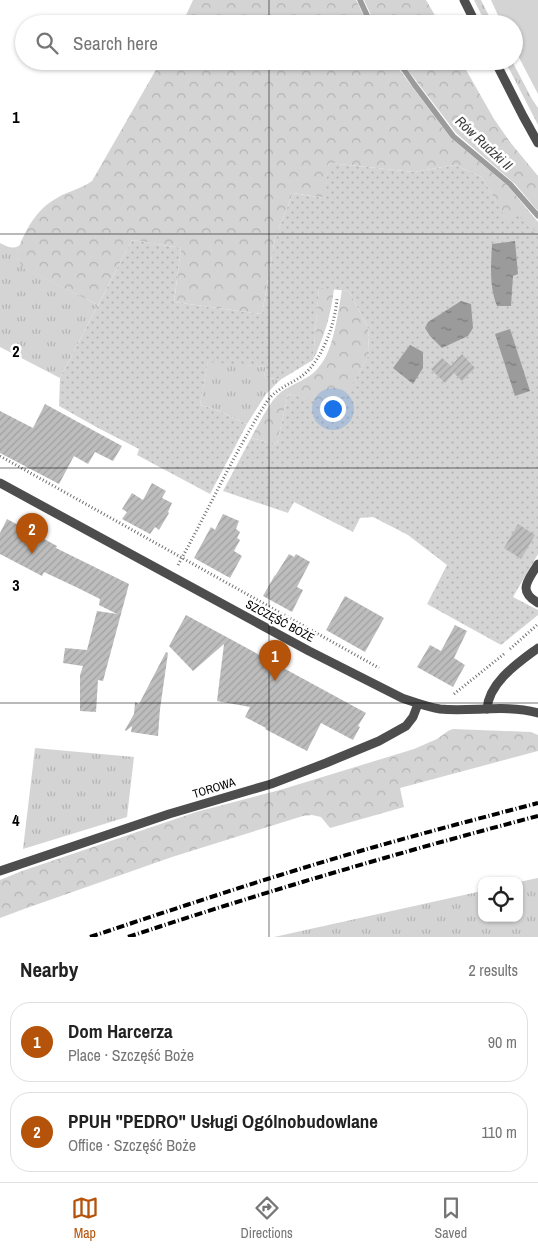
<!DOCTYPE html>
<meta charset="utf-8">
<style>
:root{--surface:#fff;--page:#f6f6f6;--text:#222;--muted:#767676;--line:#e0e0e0;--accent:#b45309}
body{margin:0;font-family:"Archivo Narrow",sans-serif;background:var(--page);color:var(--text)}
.controls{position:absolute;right:15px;bottom:15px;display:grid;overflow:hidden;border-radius:10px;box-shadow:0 1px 4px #0004}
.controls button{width:45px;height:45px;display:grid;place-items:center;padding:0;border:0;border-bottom:1px solid var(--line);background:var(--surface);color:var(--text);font:25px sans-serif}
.you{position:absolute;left:332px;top:408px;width:18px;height:18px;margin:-12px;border:4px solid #fff;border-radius:50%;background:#1a73e8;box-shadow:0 0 0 8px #1a73e833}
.badge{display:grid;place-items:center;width:32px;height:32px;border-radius:50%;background:var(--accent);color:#fff;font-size:16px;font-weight:700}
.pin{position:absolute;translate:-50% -41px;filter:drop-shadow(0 1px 2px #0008)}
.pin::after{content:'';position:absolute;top:26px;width:18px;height:15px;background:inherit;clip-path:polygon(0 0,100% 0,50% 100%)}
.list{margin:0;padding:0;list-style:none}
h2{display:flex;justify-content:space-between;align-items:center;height:65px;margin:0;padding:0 20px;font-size:21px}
h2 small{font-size:16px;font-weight:400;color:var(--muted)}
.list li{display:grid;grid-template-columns:32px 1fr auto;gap:15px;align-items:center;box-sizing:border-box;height:80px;margin:0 10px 10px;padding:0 10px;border:1px solid var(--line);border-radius:20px}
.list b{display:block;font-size:19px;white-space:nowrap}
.list p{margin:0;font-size:16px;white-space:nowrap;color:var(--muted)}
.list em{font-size:16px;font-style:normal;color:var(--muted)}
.icon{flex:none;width:28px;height:28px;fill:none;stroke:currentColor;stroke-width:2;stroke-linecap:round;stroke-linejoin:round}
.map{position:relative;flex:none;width:538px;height:937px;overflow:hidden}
.search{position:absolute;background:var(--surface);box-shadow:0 1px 4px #0004;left:15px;right:15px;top:15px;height:55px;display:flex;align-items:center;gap:12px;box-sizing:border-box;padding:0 18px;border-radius:28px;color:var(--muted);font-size:19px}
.sheet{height:245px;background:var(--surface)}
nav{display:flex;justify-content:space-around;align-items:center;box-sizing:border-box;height:70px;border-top:1px solid var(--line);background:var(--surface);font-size:14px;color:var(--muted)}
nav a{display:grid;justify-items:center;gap:2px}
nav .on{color:var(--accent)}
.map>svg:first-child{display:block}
.grass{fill:url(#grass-tufts)}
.forest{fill:url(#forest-crowns)}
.garden{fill:url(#garden-dots)}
.pitch{fill:#d4d4d4}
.water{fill:url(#water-ripples)}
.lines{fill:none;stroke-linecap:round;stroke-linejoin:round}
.stream{stroke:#9b9b9b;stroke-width:5.5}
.building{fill:url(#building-hatch)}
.path{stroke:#6f6f6f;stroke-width:3;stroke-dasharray:1 2.5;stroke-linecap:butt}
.minor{stroke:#4d4d4d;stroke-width:9}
.rail{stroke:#000;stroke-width:4;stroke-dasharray:8 2.5 1 2.5;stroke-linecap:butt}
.grid{fill:none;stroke:#000;stroke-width:1;stroke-opacity:0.55}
.labels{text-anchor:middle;stroke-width:5;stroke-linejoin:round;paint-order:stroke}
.street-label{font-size:12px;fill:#000;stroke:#fff}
.water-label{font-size:14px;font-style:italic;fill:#3c3c3c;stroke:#fff}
.grid-label{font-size:16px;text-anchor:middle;font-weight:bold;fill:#000;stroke:#fff;stroke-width:5;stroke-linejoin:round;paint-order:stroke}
</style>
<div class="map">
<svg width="538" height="937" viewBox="0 0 538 937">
<defs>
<pattern id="grass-tufts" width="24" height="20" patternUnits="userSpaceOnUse" patternTransform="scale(1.25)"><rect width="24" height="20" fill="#d4d4d4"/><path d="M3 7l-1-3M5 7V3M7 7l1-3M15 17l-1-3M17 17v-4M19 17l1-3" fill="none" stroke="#b4b4b4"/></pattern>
<pattern id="forest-crowns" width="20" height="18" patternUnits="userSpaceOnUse" patternTransform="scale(1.25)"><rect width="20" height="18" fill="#d4d4d4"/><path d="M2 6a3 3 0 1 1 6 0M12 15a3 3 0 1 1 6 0" fill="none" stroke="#b4b4b4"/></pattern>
<pattern id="garden-dots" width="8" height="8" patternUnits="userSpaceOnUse" patternTransform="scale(1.25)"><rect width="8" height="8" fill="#d4d4d4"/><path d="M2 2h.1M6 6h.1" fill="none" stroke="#b4b4b4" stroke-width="1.8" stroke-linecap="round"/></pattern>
<pattern id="water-ripples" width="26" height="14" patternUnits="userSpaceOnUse" patternTransform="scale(1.25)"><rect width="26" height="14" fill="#9b9b9b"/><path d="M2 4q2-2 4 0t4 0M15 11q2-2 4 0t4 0" fill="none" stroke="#7c7c7c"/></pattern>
<pattern id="building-hatch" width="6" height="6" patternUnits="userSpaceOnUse" patternTransform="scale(1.25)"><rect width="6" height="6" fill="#bdbdbd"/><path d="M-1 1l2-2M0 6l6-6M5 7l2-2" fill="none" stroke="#a1a1a1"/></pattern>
</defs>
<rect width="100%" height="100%" fill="#fff"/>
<g class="grass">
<polygon points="474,0 481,0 493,24 486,24"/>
<polygon points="505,61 512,61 532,99 538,108 538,125"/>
<path d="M0 243C8 247 13 250 20 245 15 256 17 258 24 268L98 305 60 378 0 347Z"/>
<polygon points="208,361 266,367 264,377 280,380 266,394 247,424 214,409 200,405"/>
<polygon points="35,748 134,757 127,817 23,849"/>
<polygon points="538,878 538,937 274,937 482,891 482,918 519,918 519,882"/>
</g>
<g class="forest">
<polygon points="193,0 356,0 368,24 182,24"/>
<polygon points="364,0 426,0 440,24 375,24"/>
<path d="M161 61H393L450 137 508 186 538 222V234L518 216 507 222 482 177 455 165 414 172 329 163 325 198 293 193 275 238 262 314 174 302 181 248 132 240 98 305 23 268 17 257V253C24 232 36 209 57 198 68 191 81 189 92 181Z"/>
<polygon points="401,61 461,61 494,119 510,142 538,176 538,211 515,184 456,133"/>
<path d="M319 287 334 289C331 315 324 337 313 360Z"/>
<path d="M342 290 349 291 368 328 369 355 340 407 288 394 277 444 251 438C259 424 269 402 281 392 293 383 309 380 319 367 334 350 338 312 342 290Z"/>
<polygon points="453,729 531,732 538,735 538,751 400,788 404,807 330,828 321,817 312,815 303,816 172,857 24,909 0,918 0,880 22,871 196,812 280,790 414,749 437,739 448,731"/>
</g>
<polygon class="garden" points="329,163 414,172 455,165 482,177 507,221 518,215 538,234 538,554 513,597 538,610 538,615 501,645 427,604 447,565 408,535 373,517 360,518 353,532 294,502 288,513 223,491 251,438 277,444 288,394 340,406 369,355 368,328 349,291 319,288 313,360 280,380 264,377 266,367 208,362 200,405 214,409 247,424 210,494 137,455 139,449 98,428 59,406 60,378 132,240 181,248 174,302 262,314 275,238 293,193 324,198"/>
<polygon class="pitch" points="491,0 538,0 538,94 514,48 514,24 502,24"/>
<g class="water">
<path d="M515 241 518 274 513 276 511 306H497C489 286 491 265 492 244Z"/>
<polygon points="461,301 471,304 473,328 468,336 442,348 430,336 425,328 428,322"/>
<polygon points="510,329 530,391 515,396 495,334"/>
<polygon points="410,345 423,352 423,368 413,384 393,368"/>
</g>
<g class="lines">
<g class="stream">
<polyline points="360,0 371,24"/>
<polyline points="398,61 414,84 453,136 510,184 538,216"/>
</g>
</g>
<g class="building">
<polygon points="462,354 475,368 462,381 454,373 445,383 431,369 442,358 451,366"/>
<polygon points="45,404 122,446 113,461 95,452 88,464 74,456 59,484 0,453 0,411 33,428"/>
<polygon points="152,483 166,491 162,498 172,503 168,512 169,513 159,530 155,527 150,534 122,519 127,512 122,509 132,493 143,500"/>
<polygon points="223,514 239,521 236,529 240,532 237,538 240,540 234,551 242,556 230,578 194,558 211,527 215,530"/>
<polygon points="7,519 57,546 56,548 129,584 103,681 98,680 96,712 80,711 80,675 83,666 63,663 65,648 87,650 97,611 117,614 99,605 100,599 78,588 44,572 42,576 0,554 0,533"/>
<polygon points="518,524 535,535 521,559 504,548"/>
<polygon points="289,554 294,557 296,554 310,562 297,587 303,590 292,612 263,596 275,575 275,576"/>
<polygon points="345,596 384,618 365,652 326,630"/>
<polygon points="186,615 366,713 358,726 360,727 353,740 321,723 307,751 265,729 266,728 245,717 250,707 217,701 224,644 193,671 169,646"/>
<polygon points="455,625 467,631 454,658 465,665 453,687 417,667 430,645 441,651"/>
<polygon points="166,652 168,653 160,709 158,736 131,732 132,726 126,731 125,730 134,714 135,702 139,704"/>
</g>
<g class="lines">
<g class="path">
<polyline points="0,456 379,668"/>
<path d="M178 565C208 511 233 455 266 403 275 389 289 385 302 376 322 361 336 322 337 297"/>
<polyline points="510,649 538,624"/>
<polyline points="454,694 504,654"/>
</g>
<g class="minor">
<polyline points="464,0 476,24"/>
<polyline points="495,61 523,116 538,143"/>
<path d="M0 483 309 651 402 698C414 702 427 707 440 709 472 712 506 704 538 713"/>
<path d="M538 564C528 581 517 590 538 603"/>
<path d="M487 709C489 682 518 663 538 648"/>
<polyline points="0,871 169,814 271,784 326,763 379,741 406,726 413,717 418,704"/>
</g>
<g class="rail">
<path d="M90 937C174 909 258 881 343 856 408 837 473 820 538 803"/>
<path d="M128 937C264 892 400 852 538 816"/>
</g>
</g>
<path class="grid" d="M269 0V24M269 61V937M0 234H538M0 468H538M0 703H538"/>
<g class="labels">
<g class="street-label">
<text transform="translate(280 621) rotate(28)" y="4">SZCZĘŚĆ BOŻE</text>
<text transform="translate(214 788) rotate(-17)" y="4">TOROWA</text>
</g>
<g class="water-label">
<text transform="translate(484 143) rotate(43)" y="5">Rów Rudzki II</text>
</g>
</g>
<g class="grid-label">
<text x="16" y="123">1</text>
<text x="16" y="357">2</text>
<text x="16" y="591">3</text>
<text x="16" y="826">4</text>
</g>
</svg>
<div class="controls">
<button><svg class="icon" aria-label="locate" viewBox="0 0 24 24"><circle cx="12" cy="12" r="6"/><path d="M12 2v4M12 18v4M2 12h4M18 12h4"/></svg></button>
</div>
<div class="you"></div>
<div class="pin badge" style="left:275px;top:681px">1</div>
<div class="pin badge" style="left:32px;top:554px">2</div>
<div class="search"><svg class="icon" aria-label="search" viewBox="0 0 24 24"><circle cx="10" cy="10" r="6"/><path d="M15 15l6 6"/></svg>Search here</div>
</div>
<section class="sheet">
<h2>Nearby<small>2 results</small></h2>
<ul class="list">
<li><span class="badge">1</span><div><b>Dom Harcerza</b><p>Place · Szczęść Boże</p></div><em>90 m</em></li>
<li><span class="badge">2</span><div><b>PPUH &quot;PEDRO&quot; Usługi Ogólnobudowlane</b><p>Office · Szczęść Boże</p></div><em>110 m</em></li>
</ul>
</section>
<nav>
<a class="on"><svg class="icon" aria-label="map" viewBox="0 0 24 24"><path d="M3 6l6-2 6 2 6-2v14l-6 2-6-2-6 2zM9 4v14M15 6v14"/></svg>Map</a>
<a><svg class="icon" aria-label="directions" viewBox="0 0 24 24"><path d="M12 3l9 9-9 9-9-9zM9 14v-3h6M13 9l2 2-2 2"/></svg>Directions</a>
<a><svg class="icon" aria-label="saved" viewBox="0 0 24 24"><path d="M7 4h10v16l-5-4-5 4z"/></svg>Saved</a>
</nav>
